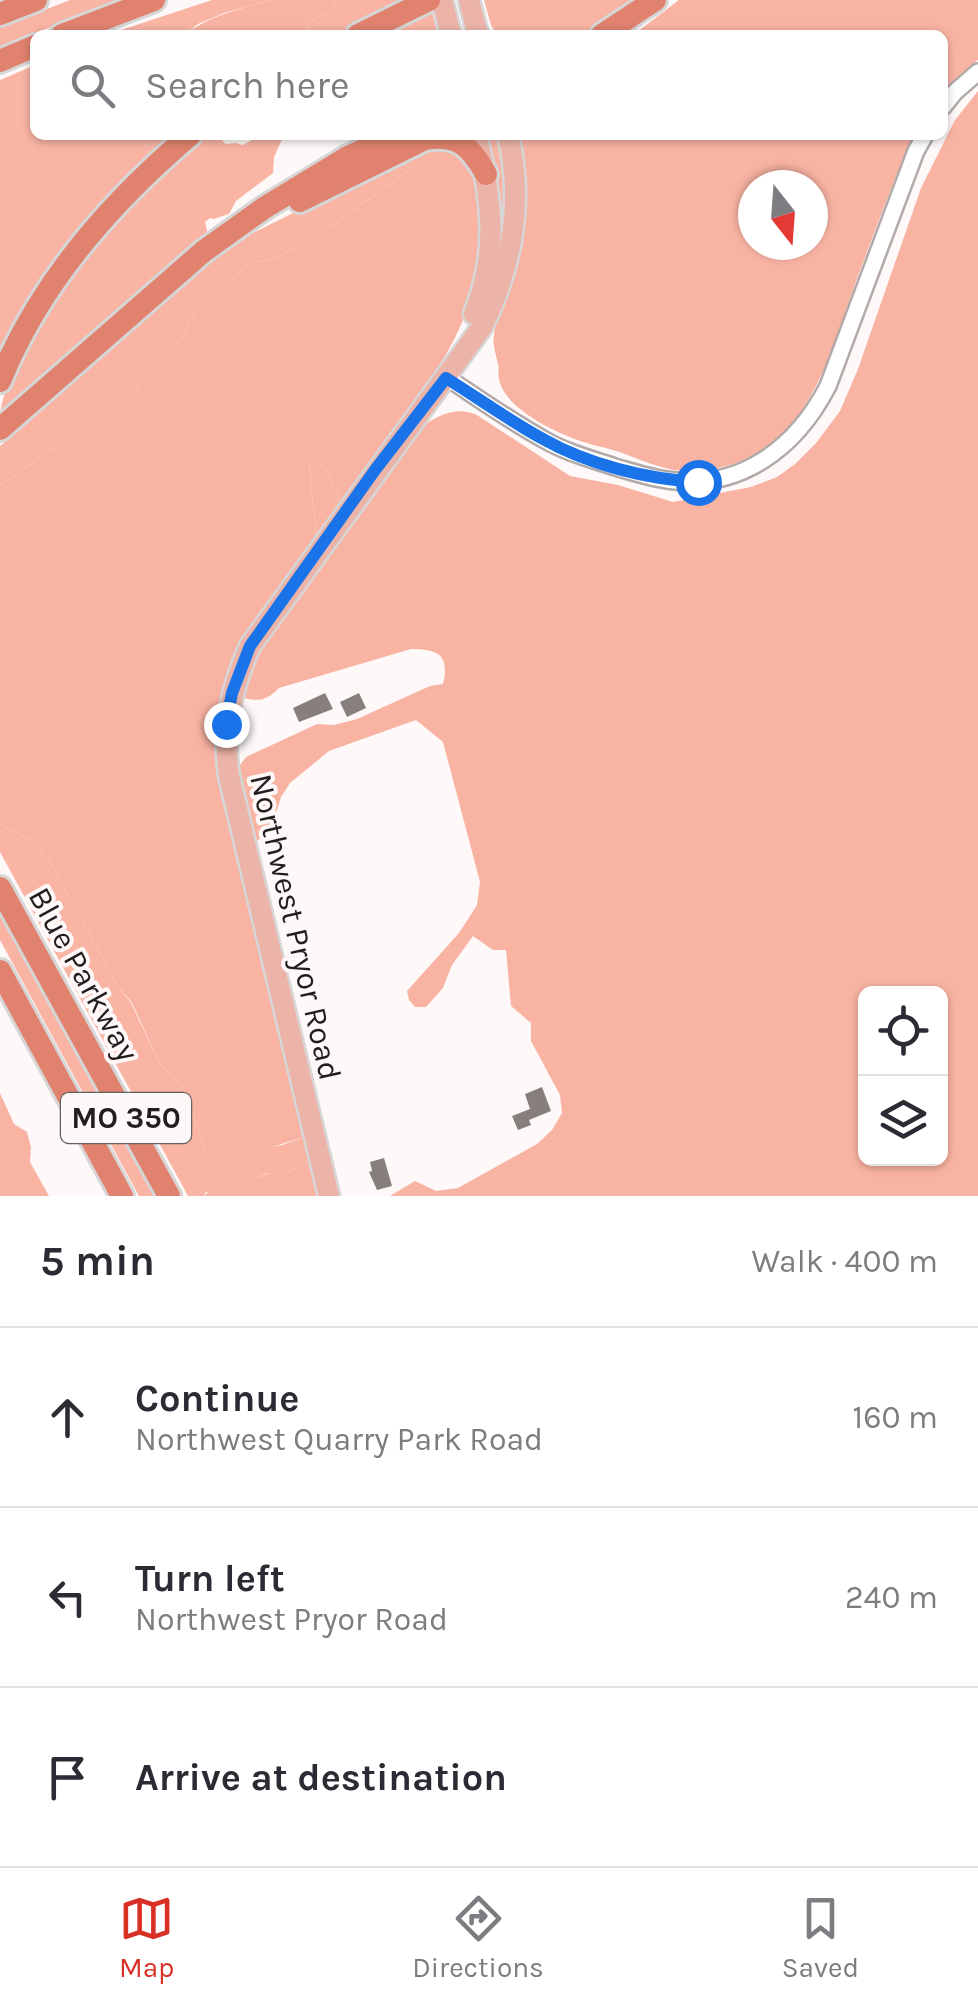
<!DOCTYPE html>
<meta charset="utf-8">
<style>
:root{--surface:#fff;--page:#f7f7f7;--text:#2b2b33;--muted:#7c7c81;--line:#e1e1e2;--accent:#d93025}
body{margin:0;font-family:Karla,sans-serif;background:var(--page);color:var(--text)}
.controls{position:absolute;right:30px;bottom:30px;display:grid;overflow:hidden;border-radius:15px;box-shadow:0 2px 8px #0004}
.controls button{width:90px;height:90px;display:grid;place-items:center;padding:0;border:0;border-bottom:2px solid var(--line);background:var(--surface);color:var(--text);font:50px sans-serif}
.compass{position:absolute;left:738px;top:170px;width:90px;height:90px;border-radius:50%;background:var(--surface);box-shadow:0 2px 8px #0004;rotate:163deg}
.stop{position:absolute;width:30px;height:30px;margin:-22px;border:8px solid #1a73e8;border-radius:50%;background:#fff}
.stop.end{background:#1a73e8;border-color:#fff;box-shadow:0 2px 10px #0008}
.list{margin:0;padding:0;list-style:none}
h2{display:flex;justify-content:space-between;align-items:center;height:130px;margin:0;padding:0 40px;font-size:42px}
h2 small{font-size:32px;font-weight:400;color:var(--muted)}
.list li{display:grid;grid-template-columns:65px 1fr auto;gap:30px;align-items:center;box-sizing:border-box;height:180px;padding:0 40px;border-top:2px solid var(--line)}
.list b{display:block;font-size:38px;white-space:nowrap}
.list p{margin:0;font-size:32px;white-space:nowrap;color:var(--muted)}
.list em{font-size:32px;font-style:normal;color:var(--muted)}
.icon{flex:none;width:55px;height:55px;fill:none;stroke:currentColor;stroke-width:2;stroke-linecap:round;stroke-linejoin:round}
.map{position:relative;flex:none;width:978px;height:1196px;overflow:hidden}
.search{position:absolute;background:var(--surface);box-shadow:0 2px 8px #0004;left:30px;right:30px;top:30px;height:110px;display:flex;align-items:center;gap:25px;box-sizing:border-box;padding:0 35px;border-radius:15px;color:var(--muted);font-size:38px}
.sheet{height:670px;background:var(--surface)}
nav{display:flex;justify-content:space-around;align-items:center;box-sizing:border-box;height:140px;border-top:2px solid var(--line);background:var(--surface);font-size:28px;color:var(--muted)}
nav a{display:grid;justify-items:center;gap:5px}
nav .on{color:var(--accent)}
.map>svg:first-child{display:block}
.green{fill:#f9b4a4}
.forest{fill:#f9b3a3;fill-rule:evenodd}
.building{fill:#877f7d}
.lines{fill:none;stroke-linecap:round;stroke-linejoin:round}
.minor-casing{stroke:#b2aaa8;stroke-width:20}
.major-casing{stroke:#d7d6d6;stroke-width:25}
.highway-casing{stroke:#d7d6d6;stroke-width:28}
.minor{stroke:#fff;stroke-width:15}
.major{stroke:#ecb4a8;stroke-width:20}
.highway{stroke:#e0826e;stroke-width:22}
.route{stroke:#1a73e8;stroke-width:12}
.labels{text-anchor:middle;stroke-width:8;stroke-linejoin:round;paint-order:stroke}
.shield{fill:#fef9f8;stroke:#63605f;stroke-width:2.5}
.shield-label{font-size:30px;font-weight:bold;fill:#211e1d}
.street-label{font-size:32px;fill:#211e1d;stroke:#fef9f8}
</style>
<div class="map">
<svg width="978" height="1196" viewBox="0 0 978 1196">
<rect width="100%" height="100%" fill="#fef9f8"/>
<g class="green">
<polygon points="70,0 119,0 0,47 0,27"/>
<polygon points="212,0 271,0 224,13 198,24 184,35 106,35"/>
<path d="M338 0H414L345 35H305L309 22C321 16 332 12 338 0Z"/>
<polygon points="484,0 642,0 589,35 497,35 491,25"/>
<polygon points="431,8 438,35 379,35"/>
<polygon points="35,65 35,135 182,135 142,170 0,368 0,80"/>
<path d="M206 135H216L226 144 236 143 243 145 261 135H284L274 157 273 173 236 201 229 214 214 219 210 218 205 222 209 239 0 422C0 398 10 378 21 357 54 288 103 227 160 175 175 162 189 147 206 135Z"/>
<polygon points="484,135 502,135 508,227 482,308"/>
<polygon points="427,146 454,148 414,167 326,230 280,256 248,265 193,314 181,340 125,400 69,456 53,448 0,486 0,446 157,307 211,262 253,233"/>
<path d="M309 461H319C332 475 330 487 343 500L316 535Z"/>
<polygon points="0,824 32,841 49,860 118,986 131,1003 161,1066 181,1083 209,1159 282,1145 304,1137 309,1162 279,1177 268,1173 222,1192 206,1192 204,1196 188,1196 0,852"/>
<polygon points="0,911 155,1196 139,1196 0,940"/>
</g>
<g class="forest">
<path d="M271 0H338C332 12 321 16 309 22L305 35H184C210 15 240 9 271 0Z"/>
<polygon points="679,0 978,0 978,60 943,89 943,35 633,35"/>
<path d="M978 91V1196H390L415 1181 436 1191 458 1188 537 1144 552 1130 562 1113 560 1095 531 1041V1023L511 1006 506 950H493L473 936 452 965 443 988 426 1007H415L409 1000 407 991 459 933 477 905 480 882 443 742 416 720 329 751 290 783 281 797 272 827 256 842 239 774 240 765 246 757 317 724 334 725 357 719 430 686 443 684C450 655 438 649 411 649L279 688C267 700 260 702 244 698L240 691 256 655 290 605 427 423C444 413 458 407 477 415L570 476 618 485 673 502 751 487 777 477 795 464 816 443 840 411 858 369 921 188 955 120ZM866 994H940V1158H866Z"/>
<path d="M521 135H913C893 182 876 228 858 276 838 331 822 396 779 438 755 461 714 473 681 471 653 468 629 453 602 447 572 441 505 413 499 379 498 375 499 369 498 364 496 354 492 345 494 335 496 309 515 275 521 248 529 210 525 173 521 135ZM753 185H813V245H753Z"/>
<path d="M454 148C460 155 471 163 475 171 479 179 479 192 480 201 499 317 406 413 343 500 330 487 332 475 319 461H309L316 535 245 642 228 809 304 1137 221 1163 209 1159 181 1083 161 1066 132 1003 118 986 49 860 32 841 0 824V486L53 448 69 455 125 400 181 340 193 314 248 265 280 256 326 230 414 167 440 151Z"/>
<polygon points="0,1093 14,1124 27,1132 31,1147 30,1162 49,1196 0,1196"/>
<polygon points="309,1162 318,1196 204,1196 213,1187 222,1191 269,1173 279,1177"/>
</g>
<g class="building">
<polygon points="325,693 333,709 299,722 293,708"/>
<polygon points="359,693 366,708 347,717 340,702"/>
<polygon points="542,1087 551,1111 529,1120 531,1125 518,1130 512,1116 530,1109 525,1094"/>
<polygon points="384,1158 392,1186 377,1190 369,1172 372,1171 370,1162"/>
</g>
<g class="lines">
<g class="minor-casing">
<g id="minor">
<polyline points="943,107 955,92 978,72"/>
<path d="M446 377C478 398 510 421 543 439 565 452 591 459 615 467 632 472 650 478 667 480 740 491 796 448 828 386L916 151 925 135"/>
</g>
</g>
<g class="major-casing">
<g id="major">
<polyline points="442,0 451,35"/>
<polyline points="469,0 478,35"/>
<path d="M474 314C499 252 492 198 476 135"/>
<path d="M329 1196 229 776C222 730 231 689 250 646L482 327C512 265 524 203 508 135"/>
</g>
</g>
<g class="highway-casing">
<g id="highway">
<polyline points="0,14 36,0"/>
<polyline points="62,35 154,0"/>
<polyline points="358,35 429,0"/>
<polyline points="602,35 655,0"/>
<polyline points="0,61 35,46"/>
<path d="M300 201 425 139C458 133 471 147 486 174"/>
<path d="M0 381C39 284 111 202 190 135"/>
<polyline points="0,429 204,251 264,208 348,157 396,135"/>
<polyline points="0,888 169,1196"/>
<polyline points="0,971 122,1196"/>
</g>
</g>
<use href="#minor" class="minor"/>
<use href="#major" class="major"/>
<use href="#highway" class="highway"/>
</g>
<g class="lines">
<path class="route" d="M226 724 232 693 250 646 375 470 446 378C478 398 510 421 543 439 589 465 647 479 698 482"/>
</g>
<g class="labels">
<rect class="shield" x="61" y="1093" width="130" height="50" rx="8"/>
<g class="shield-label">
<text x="126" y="1128">MO 350</text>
</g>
<g class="street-label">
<text transform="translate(296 927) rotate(77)" y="11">Northwest Pryor Road</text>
<text transform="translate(84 974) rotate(61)" y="11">Blue Parkway</text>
</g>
</g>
</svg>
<div class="controls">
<button><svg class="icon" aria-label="locate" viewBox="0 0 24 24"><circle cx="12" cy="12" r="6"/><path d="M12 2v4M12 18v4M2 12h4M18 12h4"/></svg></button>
<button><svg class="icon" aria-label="layers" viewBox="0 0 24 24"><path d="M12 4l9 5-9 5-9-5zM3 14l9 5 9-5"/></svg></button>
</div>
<svg class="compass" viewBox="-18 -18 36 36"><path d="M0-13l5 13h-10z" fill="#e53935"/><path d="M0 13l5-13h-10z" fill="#7c7c81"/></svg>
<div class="stop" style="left:698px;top:482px"></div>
<div class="stop end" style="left:226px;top:724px"></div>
<div class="search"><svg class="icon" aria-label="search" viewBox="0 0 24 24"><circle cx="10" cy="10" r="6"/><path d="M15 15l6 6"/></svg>Search here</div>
</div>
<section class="sheet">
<h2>5 min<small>Walk · 400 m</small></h2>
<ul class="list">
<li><svg class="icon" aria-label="ahead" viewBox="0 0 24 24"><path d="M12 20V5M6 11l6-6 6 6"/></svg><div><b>Continue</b><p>Northwest Quarry Park Road</p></div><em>160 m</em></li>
<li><svg class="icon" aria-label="left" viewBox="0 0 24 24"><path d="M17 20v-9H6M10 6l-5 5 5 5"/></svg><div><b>Turn left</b><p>Northwest Pryor Road</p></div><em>240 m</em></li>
<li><svg class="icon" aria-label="arrive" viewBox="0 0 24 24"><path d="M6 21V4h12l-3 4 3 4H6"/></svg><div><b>Arrive at destination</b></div></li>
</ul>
</section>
<nav>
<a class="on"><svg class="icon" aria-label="map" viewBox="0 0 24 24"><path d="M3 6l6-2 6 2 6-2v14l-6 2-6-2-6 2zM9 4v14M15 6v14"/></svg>Map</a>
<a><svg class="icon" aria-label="directions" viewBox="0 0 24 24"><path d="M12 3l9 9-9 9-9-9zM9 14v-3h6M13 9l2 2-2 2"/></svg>Directions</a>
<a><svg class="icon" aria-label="saved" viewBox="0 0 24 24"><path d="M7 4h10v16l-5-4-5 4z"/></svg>Saved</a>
</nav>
